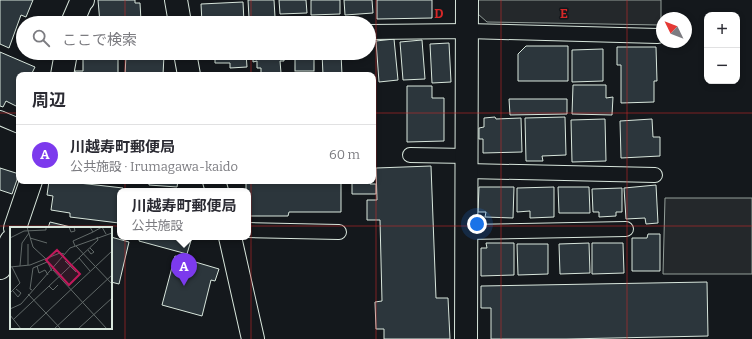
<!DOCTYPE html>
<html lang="ja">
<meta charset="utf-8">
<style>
:root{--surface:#fff;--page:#f7f7f7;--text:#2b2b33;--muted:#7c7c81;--line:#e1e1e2;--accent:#7c3aed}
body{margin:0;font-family:Bitter,"Noto Sans JP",serif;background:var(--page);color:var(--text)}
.controls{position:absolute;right:12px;top:12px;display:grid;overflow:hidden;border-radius:8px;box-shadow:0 2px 6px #0003}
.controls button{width:36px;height:36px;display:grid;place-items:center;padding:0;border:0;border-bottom:1px solid var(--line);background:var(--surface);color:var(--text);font:20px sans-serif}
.compass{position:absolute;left:656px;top:12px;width:36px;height:36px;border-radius:50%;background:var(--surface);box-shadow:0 2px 6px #0003;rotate:313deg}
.you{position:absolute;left:477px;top:224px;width:14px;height:14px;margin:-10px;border:3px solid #fff;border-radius:50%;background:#1a73e8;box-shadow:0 0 0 6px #1a73e833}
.badge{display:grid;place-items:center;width:26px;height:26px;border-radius:50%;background:var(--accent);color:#fff;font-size:13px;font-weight:700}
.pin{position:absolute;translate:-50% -33px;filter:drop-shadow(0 1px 2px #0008)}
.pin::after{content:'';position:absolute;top:21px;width:14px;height:12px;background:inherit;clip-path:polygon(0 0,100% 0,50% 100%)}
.popup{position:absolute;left:117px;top:188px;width:134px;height:52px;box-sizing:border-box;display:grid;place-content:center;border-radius:8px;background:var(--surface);filter:drop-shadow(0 1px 3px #0005);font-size:13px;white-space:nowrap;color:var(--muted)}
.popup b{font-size:15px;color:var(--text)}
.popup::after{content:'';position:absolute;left:50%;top:100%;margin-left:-8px;border:8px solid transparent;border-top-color:var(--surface)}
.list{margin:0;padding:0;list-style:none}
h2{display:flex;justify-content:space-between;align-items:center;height:52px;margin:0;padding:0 16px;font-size:17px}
h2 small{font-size:13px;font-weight:400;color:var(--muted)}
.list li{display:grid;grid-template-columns:26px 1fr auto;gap:12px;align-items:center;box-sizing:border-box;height:60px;padding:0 16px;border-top:1px solid var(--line)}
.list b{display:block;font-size:15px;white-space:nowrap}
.list p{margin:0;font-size:13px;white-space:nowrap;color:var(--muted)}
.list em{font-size:13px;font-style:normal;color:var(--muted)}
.icon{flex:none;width:22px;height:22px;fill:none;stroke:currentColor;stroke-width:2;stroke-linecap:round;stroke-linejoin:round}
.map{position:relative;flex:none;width:752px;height:339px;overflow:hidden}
.search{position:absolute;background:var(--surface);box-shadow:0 2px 6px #0003;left:16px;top:16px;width:360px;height:44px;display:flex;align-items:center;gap:10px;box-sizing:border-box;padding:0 14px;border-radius:22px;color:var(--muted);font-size:15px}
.panel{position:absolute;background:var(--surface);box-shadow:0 2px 6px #0003;left:16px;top:72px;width:360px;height:112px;border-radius:8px}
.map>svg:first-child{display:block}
.parking{fill:#24282b;stroke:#939e99}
.building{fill:#2c363c;stroke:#d8e6dc}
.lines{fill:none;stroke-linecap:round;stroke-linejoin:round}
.lane-casing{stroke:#d8e6dc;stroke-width:16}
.street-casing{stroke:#d8e6dc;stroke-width:24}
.lane{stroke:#14181c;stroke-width:14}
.street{stroke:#14181c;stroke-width:22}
.grid{fill:none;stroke:#d62828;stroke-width:1;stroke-opacity:0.55}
.inset-road{fill:none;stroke:#626a69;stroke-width:1}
.view{fill:#c2185b;fill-opacity:0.15;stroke:#c2185b;stroke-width:2}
.inset-edge{fill:none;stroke:#d8e6dc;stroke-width:2}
.grid-label{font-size:13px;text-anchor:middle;font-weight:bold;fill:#d62828;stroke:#14181c;stroke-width:3;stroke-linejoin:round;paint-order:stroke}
</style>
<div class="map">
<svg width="752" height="339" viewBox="0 0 752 339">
<rect width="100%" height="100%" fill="#14181c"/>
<g class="parking">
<polygon points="478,0 661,0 661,25 487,22 478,14"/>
<polygon points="665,198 752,198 752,274 663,274"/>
</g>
<g class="building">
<polygon points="0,0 33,0 26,17 21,15 9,48 0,44"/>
<polygon points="98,0 135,0 135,3 140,3 141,21 137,21 137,23 100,23"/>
<polygon points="248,0 274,0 275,17 249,18"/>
<polygon points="279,0 306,0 307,13 280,14"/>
<polygon points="311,0 340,0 340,14 311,15"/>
<polygon points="344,0 372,0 373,13 345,15"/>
<polygon points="377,0 432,0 432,18 377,19"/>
<polygon points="243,2 244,22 202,23 201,4"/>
<polygon points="394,39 398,80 379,82 376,41"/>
<polygon points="422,40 425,79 403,80 400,42"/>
<polygon points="449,43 451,82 432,83 430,44"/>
<polygon points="526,46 568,46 568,81 518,81 518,54"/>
<polygon points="617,47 656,47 657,81 654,81 654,102 621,103 621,65 617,65"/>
<polygon points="603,49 603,81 572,82 572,50"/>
<polygon points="0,52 35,67 31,75 19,75 19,104 18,107 6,101 3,107 0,106"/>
<polygon points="86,53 118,53 118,75 76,75 75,71 83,71 83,57 86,57"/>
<polygon points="208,53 246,53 247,67 230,68 230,63 215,63 215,58 208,59"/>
<polygon points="253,53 284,53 284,61 280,61 281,73 261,74 261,68 257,68 257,61 253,62"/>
<rect x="295" y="53" width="19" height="18"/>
<polygon points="322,53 341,53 342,75 323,75"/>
<polygon points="126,55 164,55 163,75 125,75"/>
<polygon points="573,85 606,85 606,98 613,97 612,115 572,114"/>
<polygon points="407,86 432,86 432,98 444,98 444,141 407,142"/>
<polygon points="509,99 567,99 567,114 510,115"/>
<polygon points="495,117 496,119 521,118 522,152 483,153 483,139 479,139 479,128 484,127 484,118"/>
<polygon points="565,117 566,155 542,156 543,161 526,161 525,118"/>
<polygon points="605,119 606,161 572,162 571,120"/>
<polygon points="652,119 653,137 660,137 660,156 621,158 620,121"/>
<polygon points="431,166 436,298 448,298 450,339 384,339 384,329 376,329 375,302 382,301 380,220 367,220 367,200 377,200 376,168"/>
<polygon points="0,168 19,174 12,194 0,190"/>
<polygon points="49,181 61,181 123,188 123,191 120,191 119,223 70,217 70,213 51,210 53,196 47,195"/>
<polygon points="149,181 178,181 177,187 149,185"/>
<polygon points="246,181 341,181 341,212 289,212 288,216 248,216 248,191 246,191"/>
<polygon points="352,181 370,181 370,184 376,184 376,194 352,194"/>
<polygon points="656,185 658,223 646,224 645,218 626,219 624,188"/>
<polygon points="479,187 514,187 513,218 485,217 486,212 478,212"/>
<polygon points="554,187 554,217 530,218 530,211 517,212 517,188"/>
<polygon points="558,187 589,187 590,213 559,213"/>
<polygon points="622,188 622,212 616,212 616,216 599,217 599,212 593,212 592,189"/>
<polygon points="50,222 75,228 48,228"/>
<polygon points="648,234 660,234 660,271 632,271 632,238 647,238"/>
<polygon points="111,237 129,242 119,284 111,282"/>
<polygon points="140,237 192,237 187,254 139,241"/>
<polygon points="486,243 514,243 514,275 481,276 481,248 487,248"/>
<polygon points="589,243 590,273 560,274 559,244"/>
<polygon points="592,243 623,243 624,273 592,274"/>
<polygon points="517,244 548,244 548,274 518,275"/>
<polygon points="175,256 219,269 215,281 211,280 202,316 162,305"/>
<polygon points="707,282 708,336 566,339 491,339 491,308 481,308 481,286"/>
</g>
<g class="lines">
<g class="lane-casing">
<g id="lane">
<polyline points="369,32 467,31 658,36"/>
<polyline points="0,118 19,126"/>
<polyline points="410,155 467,156"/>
<polyline points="467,171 655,175"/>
<polyline points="248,230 339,232"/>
<polyline points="467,232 626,229"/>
</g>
</g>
<g class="street-casing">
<g id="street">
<polyline points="176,0 180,23"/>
<polyline points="72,23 81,2 83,0"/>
<polyline points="185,53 189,75"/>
<polyline points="62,75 66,53"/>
<polyline points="214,181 217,191"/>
<polyline points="15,228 31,181"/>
<polyline points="230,237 253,339"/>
<polyline points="0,268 11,241"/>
<polyline points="466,339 467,0"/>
</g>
</g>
<use href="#lane" class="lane"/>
<use href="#street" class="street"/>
</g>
<path class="grid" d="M125 0V23M251 0V23M376 0V339M501 0V339M627 0V339M125 53V75M251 53V75M0 113H19M373 113H752M125 181V339M251 181V339M0 226H752"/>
<g transform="translate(10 227)">
<rect width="102" height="102" fill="#14181c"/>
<path class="inset-road" d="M17 0 23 20 36 32 42 44M59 0 61 5 65 4 64 0M83 5 92 0 96 7M0 11 14 4 36 3V0M20 11 37 16M65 19 63 14 83 5 80 0M66 19 102 57M78 23 81 27 84 25 80 21M69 31 80 44M55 34 66 45M18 38V17M10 39 12 16 19 6M27 39 29 46 35 43 38 48M0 40 20 38 50 26 54 27M43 43 97 102M39 59 43 63 48 58M22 63 20 62 23 41 37 35M3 64 8 70 11 66 6 62M0 66 10 56 2 40M18 67 51 102M0 82 11 77 60 21 102 6M0 88 11 102M4 92 88 13 87 10M19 102 102 24M44 102 102 48M68 102 102 71"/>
<path class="view" d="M47 23 70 47 59 58 36 33Z"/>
<rect width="102" height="102" class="inset-edge"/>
</g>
<g class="grid-label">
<text x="439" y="18">D</text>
<text x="564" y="18">E</text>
</g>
</svg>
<div class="controls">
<button>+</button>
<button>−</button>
</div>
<svg class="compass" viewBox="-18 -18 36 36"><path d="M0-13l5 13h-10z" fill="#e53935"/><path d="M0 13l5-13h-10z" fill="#7c7c81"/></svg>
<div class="you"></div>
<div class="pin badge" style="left:184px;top:286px">A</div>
<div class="popup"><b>川越寿町郵便局</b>公共施設</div>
<div class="search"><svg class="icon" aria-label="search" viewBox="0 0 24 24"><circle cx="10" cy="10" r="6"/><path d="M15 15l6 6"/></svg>ここで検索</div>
<section class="panel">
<h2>周辺<small></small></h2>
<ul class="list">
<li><span class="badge">A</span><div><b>川越寿町郵便局</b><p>公共施設 · Irumagawa-kaido</p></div><em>60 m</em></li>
</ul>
</section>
</div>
